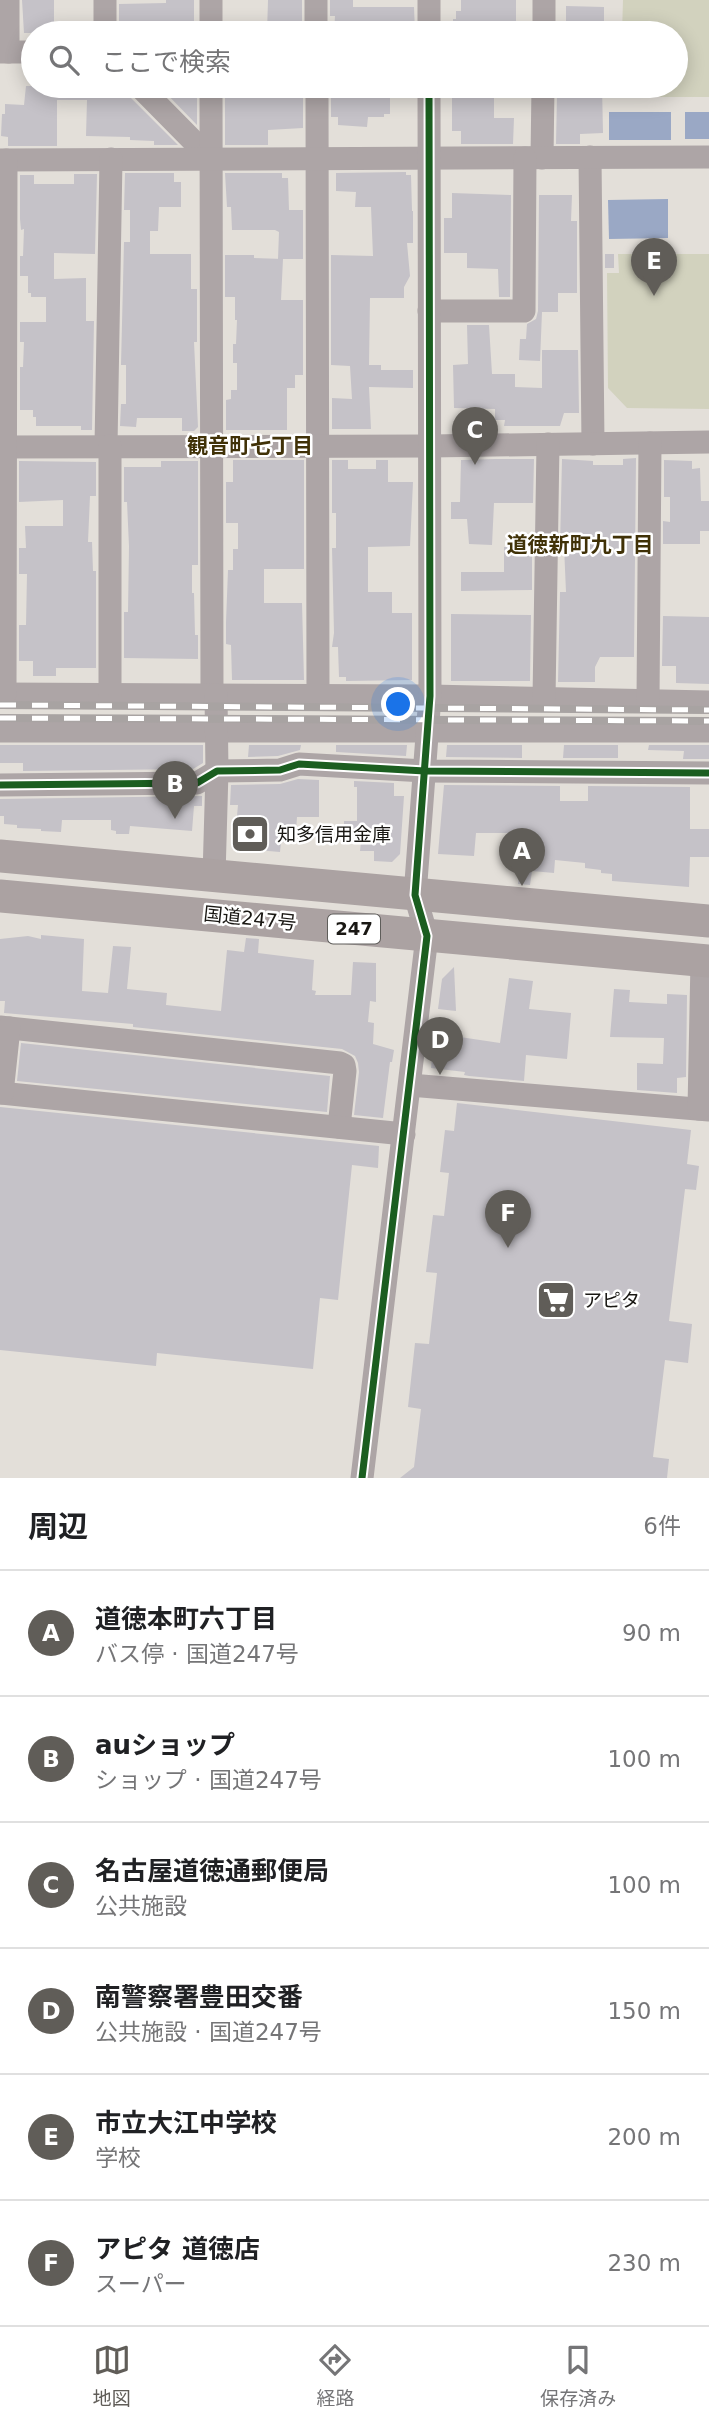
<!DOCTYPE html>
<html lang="ja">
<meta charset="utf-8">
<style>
:root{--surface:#fff;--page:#f6f6f6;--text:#202124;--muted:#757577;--line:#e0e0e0;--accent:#605d58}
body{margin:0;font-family:"DejaVu Sans","Noto Sans JP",sans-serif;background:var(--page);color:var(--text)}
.you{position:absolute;left:399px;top:705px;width:24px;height:24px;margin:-18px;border:5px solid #fff;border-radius:50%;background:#1a73e8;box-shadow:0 0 0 10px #1a73e833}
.badge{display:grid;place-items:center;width:46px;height:46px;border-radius:50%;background:var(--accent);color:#fff;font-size:23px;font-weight:700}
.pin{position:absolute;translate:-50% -58px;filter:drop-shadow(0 2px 4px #0008)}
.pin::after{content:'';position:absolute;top:37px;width:24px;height:21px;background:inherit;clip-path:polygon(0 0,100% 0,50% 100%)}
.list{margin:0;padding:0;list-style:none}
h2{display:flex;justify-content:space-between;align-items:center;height:91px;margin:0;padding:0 28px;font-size:30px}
h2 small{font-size:23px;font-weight:400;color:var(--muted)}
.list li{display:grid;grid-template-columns:46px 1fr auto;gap:21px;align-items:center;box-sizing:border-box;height:126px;padding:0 28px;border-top:2px solid var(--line)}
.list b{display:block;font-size:26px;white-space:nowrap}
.list p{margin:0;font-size:23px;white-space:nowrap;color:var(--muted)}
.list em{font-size:23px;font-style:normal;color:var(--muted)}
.icon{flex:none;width:38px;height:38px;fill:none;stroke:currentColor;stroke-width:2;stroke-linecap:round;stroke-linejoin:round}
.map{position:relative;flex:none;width:709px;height:1478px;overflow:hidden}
.search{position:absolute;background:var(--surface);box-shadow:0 4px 18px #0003;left:21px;right:21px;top:21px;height:77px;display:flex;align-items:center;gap:18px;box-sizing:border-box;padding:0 24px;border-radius:38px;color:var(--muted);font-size:26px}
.sheet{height:847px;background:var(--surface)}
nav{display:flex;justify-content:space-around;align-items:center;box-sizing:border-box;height:98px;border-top:2px solid var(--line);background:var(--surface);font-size:19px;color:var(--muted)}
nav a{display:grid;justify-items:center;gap:4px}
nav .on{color:var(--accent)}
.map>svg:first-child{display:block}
.green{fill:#d2d2be}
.water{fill:#9aa8c5}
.building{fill:#c5c2c8}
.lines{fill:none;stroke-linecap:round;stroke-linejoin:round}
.minor{stroke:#ada5a6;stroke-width:23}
.highway{stroke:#aba2a2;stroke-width:33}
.rail-casing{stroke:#a8a3a2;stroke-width:8}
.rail{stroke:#fff;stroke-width:5;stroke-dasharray:16;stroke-linecap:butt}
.cycleway-casing{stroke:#fff;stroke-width:11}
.cycleway{stroke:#1b5e20;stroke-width:7}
.labels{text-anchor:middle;stroke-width:5;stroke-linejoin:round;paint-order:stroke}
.shield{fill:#fff;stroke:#5e5d5a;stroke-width:2}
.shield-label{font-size:18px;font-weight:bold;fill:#191713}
.poi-label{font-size:19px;fill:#191713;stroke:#fff;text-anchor:start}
.street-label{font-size:19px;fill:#191713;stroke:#fff}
.neighbourhood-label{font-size:21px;font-weight:bold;fill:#403107;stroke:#fff}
</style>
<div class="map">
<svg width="709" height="1478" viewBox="0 0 709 1478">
<rect width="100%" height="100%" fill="#e3dfd9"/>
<g class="green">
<polygon points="623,0 709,0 709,97 622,97 622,86 676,86 676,33 622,33"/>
<polygon points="618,254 709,254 709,409 627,408 608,388 607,273 619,273"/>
</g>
<g class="water">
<rect x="609" y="112" width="62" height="28"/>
<rect x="685" y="112" width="24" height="27"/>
<polygon points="668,199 668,238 609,239 608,200"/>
</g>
<g class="building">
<polygon points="22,0 54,0 54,33 24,33"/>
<polygon points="166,0 194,0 194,33 119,33 119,4 166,3"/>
<polygon points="268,0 302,0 302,33 267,33"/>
<polygon points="330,0 353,0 353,7 414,7 415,33 334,32 335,16 330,16"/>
<polygon points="461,0 516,0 516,33 453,33 453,19 456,19 456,11 461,11"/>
<polygon points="566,6 604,7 604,33 566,33"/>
<polygon points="26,86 125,86 129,96 178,145 154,145 154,141 130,140 130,137 86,136 87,100 57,100 57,146 8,146 8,137 1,136 2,114 5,114 5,104 24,105"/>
<polygon points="175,86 197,86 197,125 161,88 175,88"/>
<polygon points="225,86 303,86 303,128 268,130 268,145 225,145"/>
<polygon points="331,86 390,86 390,114 384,114 384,117 368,117 367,127 338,125 338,117 331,117"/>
<polygon points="452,86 494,86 494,118 514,118 513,144 461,144 461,131 452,131"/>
<polygon points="560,86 602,86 603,133 580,134 580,144 556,144 557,95 560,95"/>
<polygon points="406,172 406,175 411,175 412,211 413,211 413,243 407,243 410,276 404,287 404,298 370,298 369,365 381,365 381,370 413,370 413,388 369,387 371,429 332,429 332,398 352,399 350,366 331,365 331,255 373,256 371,207 355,207 356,192 336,191 336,173"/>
<polygon points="125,173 174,173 174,182 181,182 181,207 159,207 158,231 150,231 150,254 191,254 191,289 197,289 197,342 194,342 198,427 194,431 182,431 182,418 137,418 136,427 120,426 121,404 126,404 126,365 121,365 124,242 130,242 130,210 124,210"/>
<polygon points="225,173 282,173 282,178 288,178 289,210 303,210 303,259 278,259 279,232 275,230 232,230 231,207 227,207"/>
<polygon points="74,174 97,174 95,254 54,253 54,279 86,278 86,321 94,321 92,430 81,430 81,426 36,426 36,417 33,417 33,410 20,410 20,367 23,367 24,342 20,342 20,322 46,322 46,297 31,297 31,293 28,293 28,276 20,276 20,256 23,256 24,229 21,230 20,219 20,175 34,175 34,184 74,184"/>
<polygon points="452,193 511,195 510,297 499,297 498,269 467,268 467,253 444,253 444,218 452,218"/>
<polygon points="539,195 572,195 571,221 577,221 577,293 558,293 558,312 542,312 540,361 519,360 520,339 526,339 527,324 536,319 538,311"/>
<rect x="605" y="254" width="9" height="14"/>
<polygon points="225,255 254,255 254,258 283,259 281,300 303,300 303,375 295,375 295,388 287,388 287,430 226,430 226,400 231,399 231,390 237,390 237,363 233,363 233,344 236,344 237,320 235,320 235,297 225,297"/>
<polygon points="467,325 489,325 492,374 515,374 515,387 542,388 542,350 578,350 579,413 564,413 560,426 504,426 505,420 495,420 495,409 454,408 453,365 468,364"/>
<polygon points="636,458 634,657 600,657 595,667 595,682 558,682 560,592 566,592 564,546 560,546 562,459 593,461 593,465 623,465 623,459"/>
<polygon points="496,459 534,459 533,503 494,503 492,545 469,544 467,519 451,519 451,502 460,502 461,460"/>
<polygon points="233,460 304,460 304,569 264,569 264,603 302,603 304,680 232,680 231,645 226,644 226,622 228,570 233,570 233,549 238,549 238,523 226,523 226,482 233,482"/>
<polygon points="332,460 348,460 348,469 376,469 376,460 388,460 388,482 413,482 410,546 368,547 368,592 392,592 392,613 412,613 412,680 346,681 346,677 339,677 338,647 332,647 334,633 332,548 336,548 336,513 332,513"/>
<polygon points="664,460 692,461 692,469 700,468 701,501 709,501 709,531 700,531 700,544 663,544 663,521 670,522 670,497 664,497"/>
<polygon points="19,461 96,462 96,496 90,496 88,542 92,542 93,571 96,571 96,668 56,668 56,676 33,676 33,661 19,661 19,625 26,625 27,574 19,574 19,548 26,548 25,526 63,526 63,500 19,502"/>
<polygon points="161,461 198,461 198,565 192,565 192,593 194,593 195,635 198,635 198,659 124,658 124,612 128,612 129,546 127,502 124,502 124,467 161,467"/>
<polygon points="504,547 532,547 532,590 461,591 461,572 504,572"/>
<polygon points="451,614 531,615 530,681 451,681"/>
<polygon points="663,616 709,617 709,684 676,683 676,666 662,666"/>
<polygon points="0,745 203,745 203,763 193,769 23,771 23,763 0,763"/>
<polygon points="249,745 301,745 300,750 278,756 248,757"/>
<polygon points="336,745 407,745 406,756 336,752"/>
<polygon points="447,745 522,745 522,758 446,757"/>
<polygon points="564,745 618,745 618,758 563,758"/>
<polygon points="649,745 709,745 709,759 683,759 684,751 648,750"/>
<polygon points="298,779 319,780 319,817 297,817 295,843 281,842 280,852 234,848 238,805 230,805 231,785 280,784"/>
<polygon points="354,781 394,783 394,796 404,796 400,854 392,862 374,861 374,851 360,851 361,841 344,841 344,821 357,821 357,787 354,787"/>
<polygon points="444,785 560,786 560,801 588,801 588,786 690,787 690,829 709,829 709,857 690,857 689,887 612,881 612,874 601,873 601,870 585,868 585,863 555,860 554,873 532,871 530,885 518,884 519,870 508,869 511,833 476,833 474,856 438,854"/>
<polygon points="202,796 202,806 194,806 192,831 130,826 129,834 116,834 116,831 111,830 111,820 62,820 61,832 41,831 41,829 17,828 17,825 4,824 4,816 0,816 0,799"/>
<polygon points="41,935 84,939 82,991 108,993 113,946 131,947 127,989 167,993 166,1005 221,1011 227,950 244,952 246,938 259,939 258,953 314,960 312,990 316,991 315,995 351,995 353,962 376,963 376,1002 370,1001 368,1022 374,1023 373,1044 394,1050 392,1062 390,1062 383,1118 354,1115 359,1072 358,1063 355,1056 342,1049 133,1027 133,1024 4,1013 5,1001 0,1001 0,939 28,936 41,939"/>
<polygon points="454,967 456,1011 438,1009 442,979"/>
<polygon points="509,978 533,981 529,1009 571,1013 567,1059 526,1055 524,1081 469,1076 464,1075 465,1072 431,1068 433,1048 458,1051 460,1037 500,1043"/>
<polygon points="614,989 630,990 629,1002 667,1004 667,994 687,995 686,1077 677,1078 677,1093 637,1090 637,1063 663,1064 664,1038 610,1037"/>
<polygon points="21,1043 330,1076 327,1112 17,1081"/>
<polygon points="457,1103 691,1130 687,1164 699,1166 696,1190 685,1189 669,1321 692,1324 688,1363 665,1360 653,1457 669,1459 667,1478 400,1478 414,1467 421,1409 408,1407 415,1343 429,1344 437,1273 426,1272 433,1215 444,1216 449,1173 440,1172 445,1130 454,1131"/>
<polygon points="0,1107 379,1146 378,1168 352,1165 338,1300 320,1298 313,1369 157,1353 156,1366 0,1350"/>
</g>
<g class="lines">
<g class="minor">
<polyline points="8,0 8,52"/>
<polyline points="211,0 211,33"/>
<polyline points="316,0 316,33"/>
<polyline points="105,33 105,0"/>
<polyline points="429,33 429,0"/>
<polyline points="544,33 544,0"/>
<polyline points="0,52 33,52"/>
<polyline points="139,86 211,159"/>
<polyline points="211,86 212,695"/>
<polyline points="317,86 318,696"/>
<polyline points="590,157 593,444"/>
<polyline points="542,158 543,86"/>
<polyline points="0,160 709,157"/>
<polyline points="429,311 524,311 525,158"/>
<polyline points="106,446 111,159"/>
<polyline points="0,447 430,446 709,442"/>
<polyline points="0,694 430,696 709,702"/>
<polyline points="5,694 6,160"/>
<polyline points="110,694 110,446"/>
<polyline points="544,699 548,444"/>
<polyline points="648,701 650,443"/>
<polyline points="0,731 709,731"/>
<polyline points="0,785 197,783 217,771 280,770 299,764 425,771 709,773"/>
<polyline points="214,876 217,771 216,695"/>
<polyline points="0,1027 340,1063 344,1065 345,1071 339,1127"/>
<polyline points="410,1085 709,1110"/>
<polyline points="0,1093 404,1134"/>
<polyline points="2,1093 9,1028"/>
<polyline points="699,1109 702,961"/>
<polyline points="362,1478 427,936 415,895 430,696 429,86"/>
</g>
<g class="highway">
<polyline points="0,856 709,921"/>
<polyline points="0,896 709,961"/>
</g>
<g class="rail-casing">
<g id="rail">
<polyline points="0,705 709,710"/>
<polyline points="0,718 709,721"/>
</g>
</g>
<use href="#rail" class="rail"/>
<g class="cycleway-casing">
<g id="cycleway">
<polyline points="0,785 197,783 217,771 280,770 299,764 425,771 709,773"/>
<polyline points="362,1478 427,936 415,895 430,696 429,86"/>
</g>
</g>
<use href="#cycleway" class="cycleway"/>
</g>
<defs>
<g id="bank-square" transform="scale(2.0125)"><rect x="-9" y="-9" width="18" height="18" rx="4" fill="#605d58" stroke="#fff"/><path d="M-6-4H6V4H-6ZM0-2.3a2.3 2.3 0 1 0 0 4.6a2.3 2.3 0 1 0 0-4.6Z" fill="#fff"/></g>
<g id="supermarket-square" transform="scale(2.0125)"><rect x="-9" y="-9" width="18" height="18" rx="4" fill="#605d58" stroke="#fff"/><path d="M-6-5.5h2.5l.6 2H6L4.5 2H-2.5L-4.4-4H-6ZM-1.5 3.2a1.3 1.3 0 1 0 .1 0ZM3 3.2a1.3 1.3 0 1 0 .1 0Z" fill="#fff"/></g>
</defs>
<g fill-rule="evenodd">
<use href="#bank-square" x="250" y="834"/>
<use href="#supermarket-square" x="556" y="1300"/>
</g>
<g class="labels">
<rect class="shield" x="328" y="914.5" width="52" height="29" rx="5"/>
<g class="shield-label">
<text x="354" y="935">247</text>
</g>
<g class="poi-label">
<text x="277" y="841">知多信用金庫</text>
<text x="583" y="1307">アピタ</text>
</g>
<g class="street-label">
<text transform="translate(250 918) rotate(6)" y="7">国道247号</text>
</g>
<g class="neighbourhood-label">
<text x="250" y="453">観音町七丁目</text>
<text x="580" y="552">道徳新町九丁目</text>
</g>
</g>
</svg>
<div class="you"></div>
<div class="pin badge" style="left:522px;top:886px">A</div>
<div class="pin badge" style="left:175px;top:819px">B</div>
<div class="pin badge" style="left:475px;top:465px">C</div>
<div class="pin badge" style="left:440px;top:1075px">D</div>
<div class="pin badge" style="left:654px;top:296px">E</div>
<div class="pin badge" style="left:508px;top:1248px">F</div>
<div class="search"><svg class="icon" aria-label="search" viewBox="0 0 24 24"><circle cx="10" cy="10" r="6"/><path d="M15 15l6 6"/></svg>ここで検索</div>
</div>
<section class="sheet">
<h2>周辺<small>6件</small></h2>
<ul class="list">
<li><span class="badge">A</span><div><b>道徳本町六丁目</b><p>バス停 · 国道247号</p></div><em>90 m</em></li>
<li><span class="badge">B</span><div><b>auショップ</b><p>ショップ · 国道247号</p></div><em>100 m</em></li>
<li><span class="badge">C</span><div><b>名古屋道徳通郵便局</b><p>公共施設</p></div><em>100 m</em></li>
<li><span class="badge">D</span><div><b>南警察署豊田交番</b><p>公共施設 · 国道247号</p></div><em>150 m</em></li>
<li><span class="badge">E</span><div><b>市立大江中学校</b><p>学校</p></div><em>200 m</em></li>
<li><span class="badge">F</span><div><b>アピタ 道徳店</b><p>スーパー</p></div><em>230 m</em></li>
</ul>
</section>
<nav>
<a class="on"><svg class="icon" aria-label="map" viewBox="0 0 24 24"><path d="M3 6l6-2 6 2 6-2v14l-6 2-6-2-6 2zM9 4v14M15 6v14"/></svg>地図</a>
<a><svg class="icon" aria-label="directions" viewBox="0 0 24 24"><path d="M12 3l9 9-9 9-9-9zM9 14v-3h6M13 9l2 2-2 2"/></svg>経路</a>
<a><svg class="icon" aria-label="saved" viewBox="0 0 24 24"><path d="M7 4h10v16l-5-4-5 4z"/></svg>保存済み</a>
</nav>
